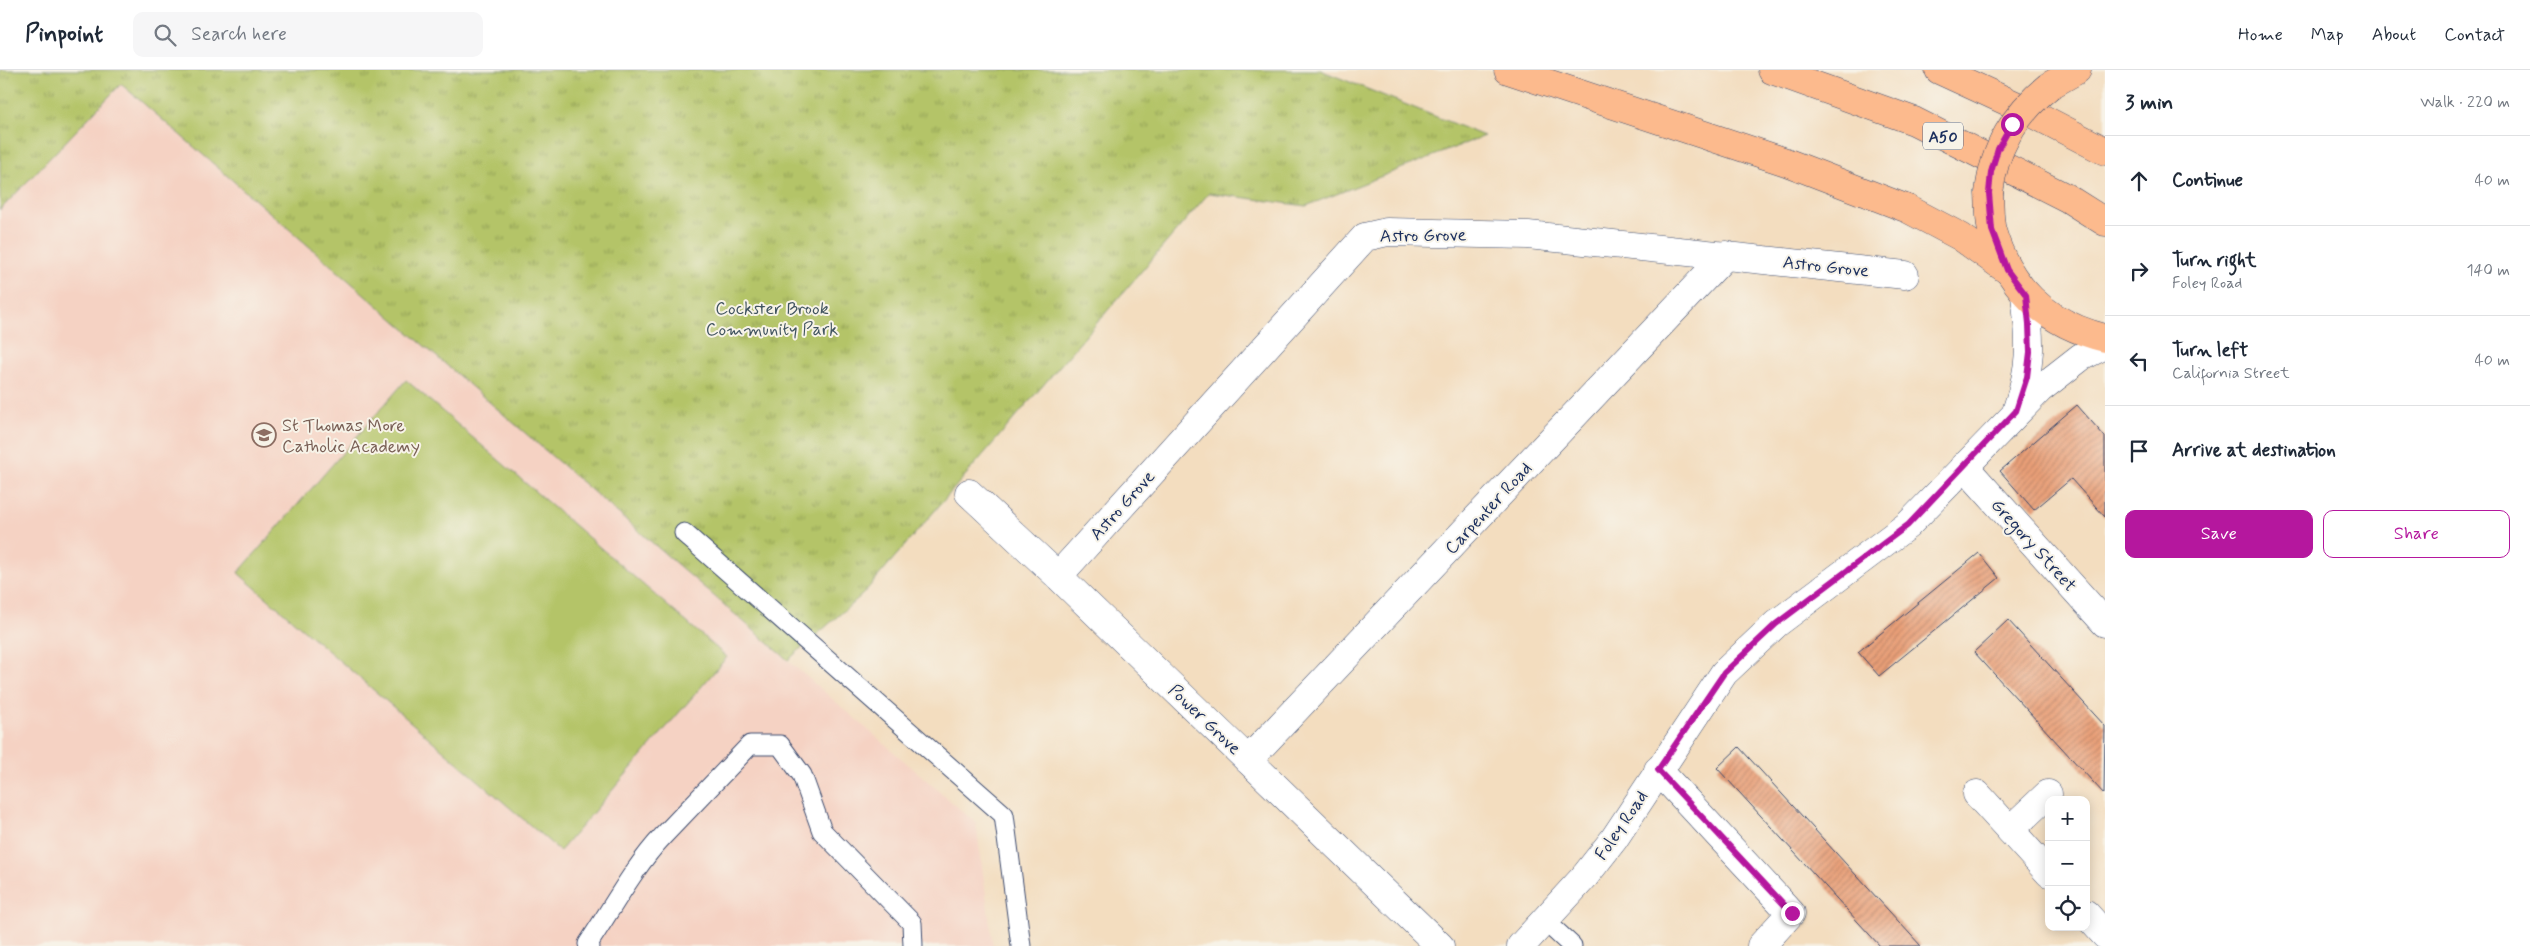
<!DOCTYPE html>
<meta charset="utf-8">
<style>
:root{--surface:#fff;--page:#f6f6f7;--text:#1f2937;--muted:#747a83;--line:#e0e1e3;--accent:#b5179e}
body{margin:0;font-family:Mynerve,sans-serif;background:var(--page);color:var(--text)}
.controls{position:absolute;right:15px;bottom:15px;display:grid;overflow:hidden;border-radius:10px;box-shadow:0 2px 12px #0003}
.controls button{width:45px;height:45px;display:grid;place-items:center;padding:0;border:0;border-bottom:1px solid var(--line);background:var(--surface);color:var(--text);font:25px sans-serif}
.stop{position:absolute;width:15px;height:15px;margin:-11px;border:4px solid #b5179e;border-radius:50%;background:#fff}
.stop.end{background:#b5179e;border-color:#fff;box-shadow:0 1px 5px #0008}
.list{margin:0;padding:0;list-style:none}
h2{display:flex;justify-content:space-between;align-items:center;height:65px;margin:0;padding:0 20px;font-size:21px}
h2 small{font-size:16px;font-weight:400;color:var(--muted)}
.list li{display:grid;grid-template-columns:32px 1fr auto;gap:15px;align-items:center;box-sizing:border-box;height:90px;padding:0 20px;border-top:1px solid var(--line)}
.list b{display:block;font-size:19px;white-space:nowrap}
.list p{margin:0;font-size:16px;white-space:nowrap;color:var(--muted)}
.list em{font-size:16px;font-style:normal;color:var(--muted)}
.actions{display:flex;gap:10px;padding:15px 20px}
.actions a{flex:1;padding:11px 0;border:1px solid var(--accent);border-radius:10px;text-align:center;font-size:18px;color:var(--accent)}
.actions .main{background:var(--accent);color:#fff}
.icon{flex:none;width:28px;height:28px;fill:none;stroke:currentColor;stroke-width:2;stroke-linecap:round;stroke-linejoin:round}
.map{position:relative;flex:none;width:2105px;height:876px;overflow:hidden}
header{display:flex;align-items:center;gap:30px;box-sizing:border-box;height:70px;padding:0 25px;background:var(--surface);border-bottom:1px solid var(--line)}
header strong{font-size:24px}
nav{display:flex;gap:28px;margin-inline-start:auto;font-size:18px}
.search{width:350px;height:45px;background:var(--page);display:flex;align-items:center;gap:12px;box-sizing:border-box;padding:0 18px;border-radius:10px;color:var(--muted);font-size:19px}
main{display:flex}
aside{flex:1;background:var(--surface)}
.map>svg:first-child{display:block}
.built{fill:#f5d2c3}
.park{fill:url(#park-tufts);stroke:#687a62}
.pitch{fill:#b4c467;stroke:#687a62}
.building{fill:url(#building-hatch)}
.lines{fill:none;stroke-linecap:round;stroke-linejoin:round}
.lane-casing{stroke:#3b496d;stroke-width:21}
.street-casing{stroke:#3b496d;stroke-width:29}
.primary-casing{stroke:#3b496d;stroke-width:29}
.highway-casing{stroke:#3b496d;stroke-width:29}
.lane{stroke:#fff;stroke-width:19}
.street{stroke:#fff;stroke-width:28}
.primary{stroke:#fcba8d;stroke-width:28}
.highway{stroke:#fcba8d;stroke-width:28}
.primary-bridge-casing{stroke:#3b496d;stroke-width:29;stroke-linecap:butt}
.primary-bridge{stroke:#fcba8d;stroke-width:28}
.route{stroke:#b5179e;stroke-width:6}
.labels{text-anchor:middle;stroke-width:4;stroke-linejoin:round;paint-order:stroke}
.shield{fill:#f7f3e8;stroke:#5d6a87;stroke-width:1}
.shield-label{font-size:16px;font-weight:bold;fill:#1b2f5e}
.street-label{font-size:18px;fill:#1b2f5e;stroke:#f7f3e8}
.park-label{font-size:18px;fill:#415460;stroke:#f7f3e8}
.education-label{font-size:18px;fill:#785e54;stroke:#f7f3e8;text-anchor:start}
</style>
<header>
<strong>Pinpoint</strong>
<div class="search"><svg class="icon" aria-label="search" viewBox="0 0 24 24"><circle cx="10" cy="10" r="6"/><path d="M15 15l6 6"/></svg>Search here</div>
<nav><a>Home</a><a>Map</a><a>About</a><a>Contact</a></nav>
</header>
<main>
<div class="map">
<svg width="2105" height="876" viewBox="0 0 2105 876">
<defs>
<pattern id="park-tufts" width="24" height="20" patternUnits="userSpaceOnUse" patternTransform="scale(1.25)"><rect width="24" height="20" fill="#b4c467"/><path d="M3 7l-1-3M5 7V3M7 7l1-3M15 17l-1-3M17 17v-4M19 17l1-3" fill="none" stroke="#92a058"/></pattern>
<pattern id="building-hatch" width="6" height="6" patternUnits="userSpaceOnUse" patternTransform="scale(1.25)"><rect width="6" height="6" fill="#e99f77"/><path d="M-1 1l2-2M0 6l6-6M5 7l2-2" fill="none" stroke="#bc8265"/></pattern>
</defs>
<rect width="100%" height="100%" fill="#f7f3e8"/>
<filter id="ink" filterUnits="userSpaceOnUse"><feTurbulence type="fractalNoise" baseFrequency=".02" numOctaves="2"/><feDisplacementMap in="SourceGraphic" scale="10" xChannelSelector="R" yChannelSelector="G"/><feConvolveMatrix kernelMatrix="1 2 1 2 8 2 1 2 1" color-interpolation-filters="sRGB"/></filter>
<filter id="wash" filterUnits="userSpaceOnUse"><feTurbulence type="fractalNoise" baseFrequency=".0096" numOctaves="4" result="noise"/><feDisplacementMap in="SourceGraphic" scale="20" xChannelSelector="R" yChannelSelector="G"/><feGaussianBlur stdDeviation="1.12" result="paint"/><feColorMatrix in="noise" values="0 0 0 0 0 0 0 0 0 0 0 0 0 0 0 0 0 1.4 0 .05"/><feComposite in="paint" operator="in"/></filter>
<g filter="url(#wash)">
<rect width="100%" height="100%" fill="#f3ddbf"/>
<polygon class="built" points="121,14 976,753 993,876 0,876 0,140"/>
<polygon class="park" points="0,0 1320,0 1484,66 1306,136 1209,123 863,524 788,590 121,14 0,140"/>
<polygon class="pitch" points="406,310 727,587 560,781 238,503"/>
<g id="blocks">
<g class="building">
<polygon points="2077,335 2105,367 2105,447 2071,409 2034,440 2000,401"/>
<polygon points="1979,483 1999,508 1879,606 1858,582"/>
<polygon points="2008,550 2105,656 2104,724 1974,582"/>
<polygon points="1739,677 1921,876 1880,876 1717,698"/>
</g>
</g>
</g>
<g filter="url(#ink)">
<use href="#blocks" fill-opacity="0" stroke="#3b496d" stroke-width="1"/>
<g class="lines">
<g class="lane-casing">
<g id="lane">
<polyline points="684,463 1004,745 1021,876"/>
<polyline points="1544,850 1572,876"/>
<path d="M590 876 588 874C612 838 634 797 663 766L750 675H780L802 705 822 761 912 853 913 876"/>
</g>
</g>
<g class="street-casing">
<g id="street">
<path d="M2017 339C2032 294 2031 272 2025 225"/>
<polyline points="1964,396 2105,553"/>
<polyline points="969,423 1058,506 1440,876"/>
<polyline points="1058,506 1365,167 1387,162 1528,165 1905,205"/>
<polyline points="1248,690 1726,185"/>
<polyline points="1658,700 1791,843 1761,876"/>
<polyline points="1977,724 2049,803"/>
<polyline points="2010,760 2048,724"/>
<polyline points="2086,844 2105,865"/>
<polyline points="1521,876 1585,806 1614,769 1724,603 1776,554 1908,455 2040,319 2081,287 2105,275"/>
</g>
</g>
<g class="primary-casing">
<g id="primary">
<polyline points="2049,16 2077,0"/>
<path d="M1989 123C1990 135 1989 149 1992 161 2009 219 2047 254 2105 268"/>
</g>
</g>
<g class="highway-casing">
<g id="highway">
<polyline points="1508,0 1786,92 1908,139 1961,167 2007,200"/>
<polyline points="1772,0 1914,51 2067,128 2105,152"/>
<polyline points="1939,0 2028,41 2105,81"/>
</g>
</g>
<use href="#lane" class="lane"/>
<use href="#street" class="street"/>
<use href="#primary" class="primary"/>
<use href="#highway" class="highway"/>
<g class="primary-bridge-casing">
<path id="primary-bridge" d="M1989 123C1994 78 2014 45 2049 16"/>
</g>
<use href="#primary-bridge" class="primary-bridge"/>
</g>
</g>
<g class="lines" filter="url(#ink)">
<polyline class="route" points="1792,843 1658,700 1724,603 1776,554 1908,455 2016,341 2027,307 2030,282 2029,254 2026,225 2007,200 1992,160 1989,123 1991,102 1998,79 2012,54"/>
</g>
<defs>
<g id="school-ring" transform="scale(1.25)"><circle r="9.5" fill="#f7f3e8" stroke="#8d6e63" stroke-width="1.5"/><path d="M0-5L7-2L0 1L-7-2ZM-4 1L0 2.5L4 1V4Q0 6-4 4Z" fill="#8d6e63"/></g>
</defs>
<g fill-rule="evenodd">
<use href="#school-ring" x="264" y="365"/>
</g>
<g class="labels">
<rect class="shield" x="1923" y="52.5" width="40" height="27" rx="4"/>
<g class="shield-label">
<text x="1943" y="72">A50</text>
</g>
<g class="street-label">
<text transform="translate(1423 165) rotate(-1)" y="6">Astro Grove</text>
<text transform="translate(1826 196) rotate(6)" y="6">Astro Grove</text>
<text transform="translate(1122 435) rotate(-48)" y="6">Astro Grove</text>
<text transform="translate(1488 438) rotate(-47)" y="6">Carpenter Road</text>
<text transform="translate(2034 475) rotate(48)" y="6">Gregory Street</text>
<text transform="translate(1205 649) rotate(44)" y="6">Power Grove</text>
<text transform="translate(1621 755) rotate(-56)" y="6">Foley Road</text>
</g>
<g class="park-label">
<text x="772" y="244">Cockster Brook<tspan x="772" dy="21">Community Park</tspan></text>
</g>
<g class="education-label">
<text x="282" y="361">St Thomas More<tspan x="282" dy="21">Catholic Academy</tspan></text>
</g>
</g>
</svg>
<div class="controls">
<button>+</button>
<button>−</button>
<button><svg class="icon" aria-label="locate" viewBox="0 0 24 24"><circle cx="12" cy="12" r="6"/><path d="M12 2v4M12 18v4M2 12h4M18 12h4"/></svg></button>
</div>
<div class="stop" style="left:2012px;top:54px"></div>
<div class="stop end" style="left:1792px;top:843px"></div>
</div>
<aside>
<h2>3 min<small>Walk · 220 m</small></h2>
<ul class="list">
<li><svg class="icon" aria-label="ahead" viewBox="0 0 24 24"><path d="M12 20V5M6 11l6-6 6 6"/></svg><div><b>Continue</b></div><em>40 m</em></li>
<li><svg class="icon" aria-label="right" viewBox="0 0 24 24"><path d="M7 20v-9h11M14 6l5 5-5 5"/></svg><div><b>Turn right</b><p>Foley Road</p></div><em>140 m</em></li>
<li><svg class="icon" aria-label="left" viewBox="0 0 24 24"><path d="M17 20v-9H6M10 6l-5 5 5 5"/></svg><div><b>Turn left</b><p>California Street</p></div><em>40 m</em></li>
<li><svg class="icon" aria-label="arrive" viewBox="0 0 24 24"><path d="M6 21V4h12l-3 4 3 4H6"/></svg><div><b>Arrive at destination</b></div></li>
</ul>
<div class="actions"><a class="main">Save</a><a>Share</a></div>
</aside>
</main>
